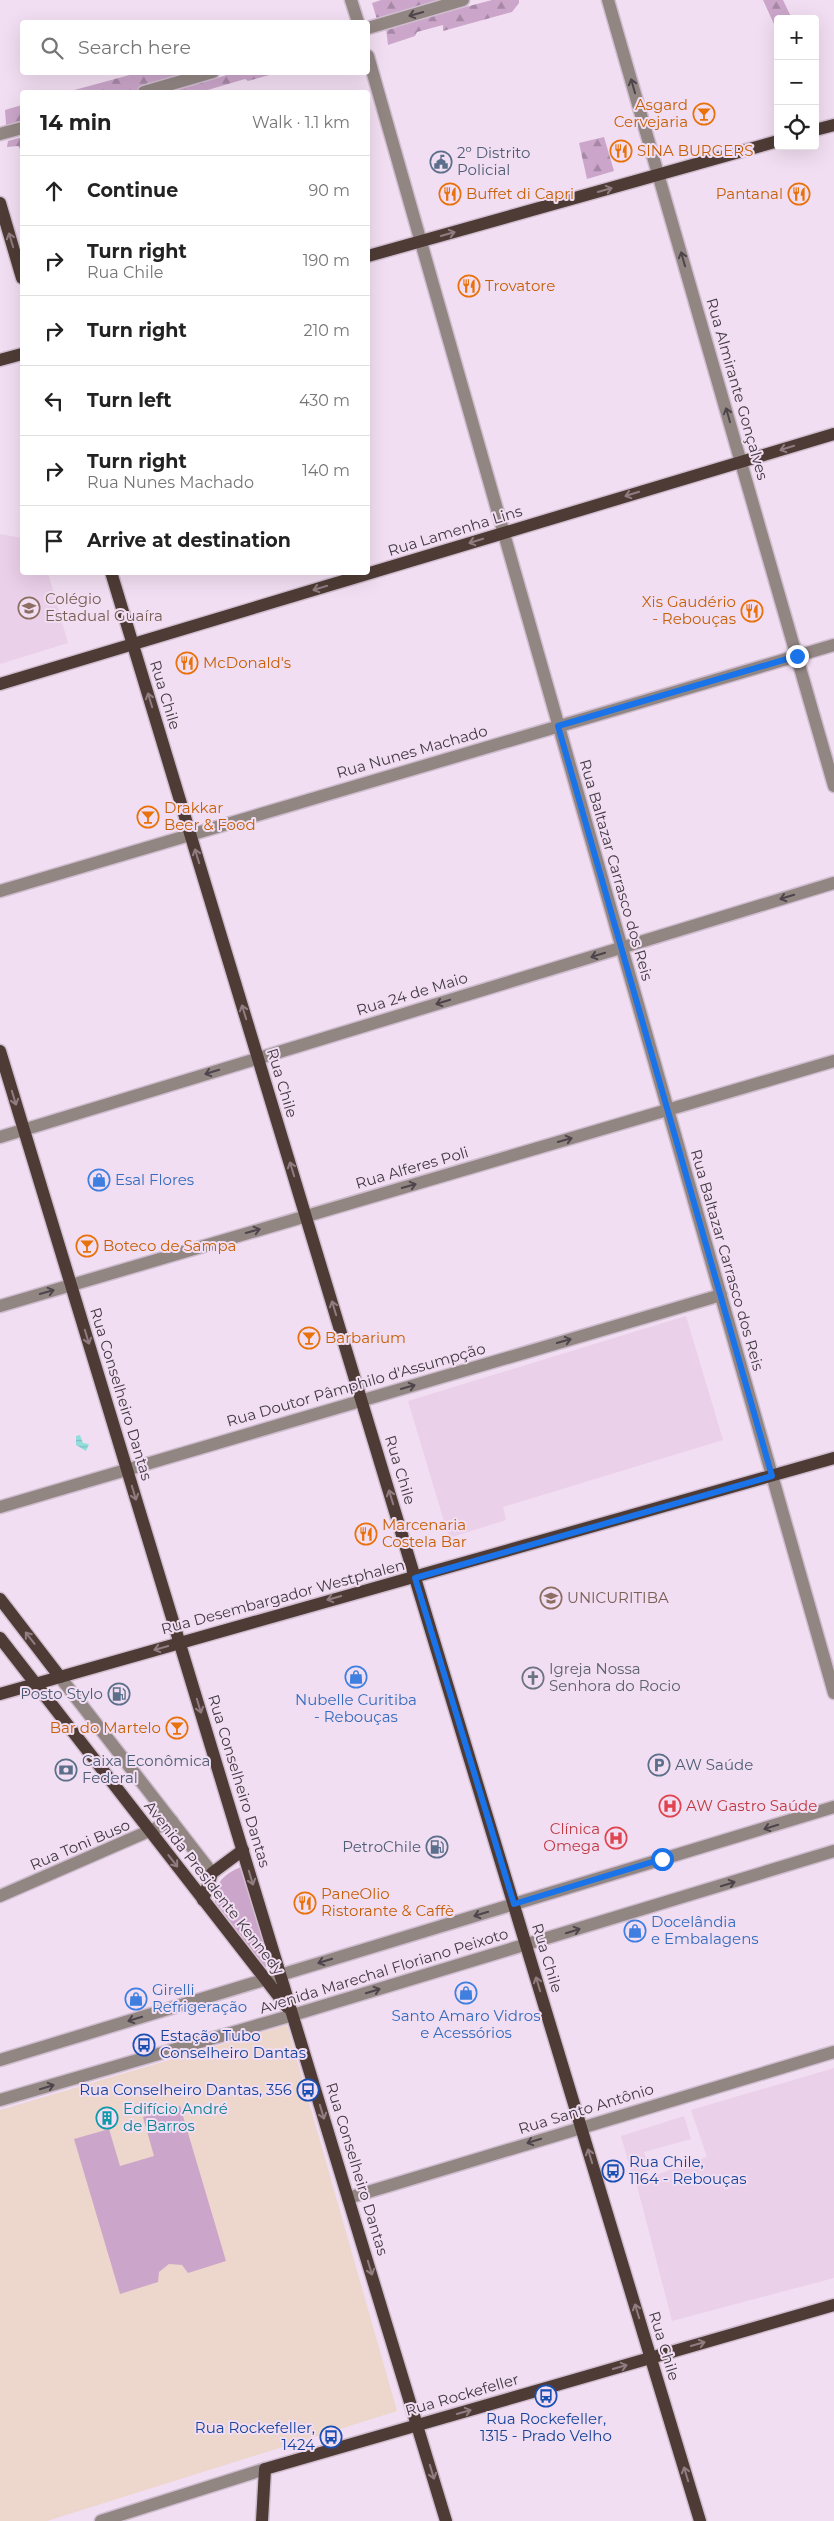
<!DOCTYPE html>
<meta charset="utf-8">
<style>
:root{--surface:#fff;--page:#f6f6f6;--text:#222;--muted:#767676;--line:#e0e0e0}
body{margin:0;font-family:Montserrat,sans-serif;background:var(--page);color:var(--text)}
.controls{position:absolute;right:15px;top:15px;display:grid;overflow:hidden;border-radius:5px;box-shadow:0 5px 20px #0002}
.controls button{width:45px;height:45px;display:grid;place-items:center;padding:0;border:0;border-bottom:1px solid var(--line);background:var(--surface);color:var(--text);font:25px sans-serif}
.stop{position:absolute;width:15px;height:15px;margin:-11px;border:4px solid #1a73e8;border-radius:50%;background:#fff}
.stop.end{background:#1a73e8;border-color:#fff;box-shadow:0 1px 5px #0008}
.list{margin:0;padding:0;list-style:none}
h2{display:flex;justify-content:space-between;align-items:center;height:65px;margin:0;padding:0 20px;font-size:21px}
h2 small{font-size:16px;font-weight:400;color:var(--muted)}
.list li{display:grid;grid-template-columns:32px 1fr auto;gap:15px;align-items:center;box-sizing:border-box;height:70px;padding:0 20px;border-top:1px solid var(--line)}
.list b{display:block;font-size:19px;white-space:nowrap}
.list p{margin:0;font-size:16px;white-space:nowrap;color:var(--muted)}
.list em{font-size:16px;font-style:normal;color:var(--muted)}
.icon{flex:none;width:28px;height:28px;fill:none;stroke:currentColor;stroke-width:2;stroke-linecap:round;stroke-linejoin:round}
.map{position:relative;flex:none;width:834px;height:2521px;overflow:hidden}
.search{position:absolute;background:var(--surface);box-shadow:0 5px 20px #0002;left:20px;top:20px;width:350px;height:55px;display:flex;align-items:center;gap:12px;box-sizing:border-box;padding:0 18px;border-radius:5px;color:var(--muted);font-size:19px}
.panel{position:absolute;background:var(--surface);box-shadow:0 5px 20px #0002;left:20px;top:90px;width:350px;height:485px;border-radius:5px}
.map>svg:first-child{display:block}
.built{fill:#ead0e9}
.medical{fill:#edd6cb}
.forest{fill:url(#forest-firs)}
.green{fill:#cba6ca}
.water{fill:url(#water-rules)}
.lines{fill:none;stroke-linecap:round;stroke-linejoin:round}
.minor-casing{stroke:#cfbdcf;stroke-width:15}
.major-casing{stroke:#cfbdcf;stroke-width:15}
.minor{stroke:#928683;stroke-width:12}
.major{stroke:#4e3b35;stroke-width:12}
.oneway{stroke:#4d454b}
.oneway2{stroke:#907c81}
.route{stroke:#1a73e8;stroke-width:6}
.labels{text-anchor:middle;stroke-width:4;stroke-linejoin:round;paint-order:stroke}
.food-label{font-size:15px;fill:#c56008;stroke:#f2def2;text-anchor:start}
.service-label{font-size:15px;fill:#4e5e75;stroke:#f2def2;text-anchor:start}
.street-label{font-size:15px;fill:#413941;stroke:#f2def2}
.education-label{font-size:15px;fill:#785e54;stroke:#f2def2;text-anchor:start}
.shop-label{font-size:15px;fill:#366cbe;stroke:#f2def2;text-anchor:start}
.worship-label{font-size:15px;fill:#5b616d;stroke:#f2def2;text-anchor:start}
.health-label{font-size:15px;fill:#be3a42;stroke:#f2def2;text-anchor:start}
.transit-label{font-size:15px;fill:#164399;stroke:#f2def2;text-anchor:start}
.culture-label{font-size:15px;fill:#0d838f;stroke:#f2def2;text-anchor:start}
</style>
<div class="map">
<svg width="834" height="2521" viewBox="0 0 834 2521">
<defs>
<pattern id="forest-firs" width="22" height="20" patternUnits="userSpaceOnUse" patternTransform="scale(1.25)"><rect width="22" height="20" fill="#cba6ca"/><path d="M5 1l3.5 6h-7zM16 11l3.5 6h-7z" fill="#a688a6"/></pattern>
<pattern id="water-rules" width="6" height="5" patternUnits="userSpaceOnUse" patternTransform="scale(1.25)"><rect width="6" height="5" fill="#93dddd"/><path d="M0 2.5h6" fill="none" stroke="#80bebf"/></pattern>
</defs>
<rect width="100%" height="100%" fill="#f2def2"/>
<g class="built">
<polygon points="0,534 22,538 22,572 48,573 68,643 0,664"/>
<polygon points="686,1316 723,1440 503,1507 506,1520 449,1538 408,1401"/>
<polygon points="834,2068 834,2278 672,2321 636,2182 707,2157 691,2110"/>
<polygon points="684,2116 691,2139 644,2152 650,2170 632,2175 621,2136"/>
</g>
<polygon class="medical" points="287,2025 397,2411 47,2521 0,2521 0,2110"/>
<g class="forest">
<polygon points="381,0 444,0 378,23 372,3"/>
<polygon points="492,0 519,0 519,3 512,12 443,31 443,25 417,32 415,36 388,45 386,28"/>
<polygon points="763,0 783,0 792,19 778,19 778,33"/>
<polygon points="237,72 277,73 248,81 245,79 201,92 170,92"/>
<polygon points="137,73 218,73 153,92 67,92"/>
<polygon points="22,105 22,133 7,138 5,110"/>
<polygon points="22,137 22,152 18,146 7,147 8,141"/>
<polygon points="604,137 614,171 587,179 579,143"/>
</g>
<g class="green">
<path d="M241 1867 271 1965 265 1967 215 1902C214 1883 224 1874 241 1867Z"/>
<polygon points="180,2106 226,2261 188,2273 182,2265 169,2264 159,2272 158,2282 120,2294 74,2139 109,2129 120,2166 154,2156 143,2117"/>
</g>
<polygon class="water" points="80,1435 83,1443 89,1444 86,1451 76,1445 76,1436"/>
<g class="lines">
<g class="minor-casing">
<g id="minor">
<polyline points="351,0 358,22"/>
<polyline points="608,0 834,786"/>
<polyline points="368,28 463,0"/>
<polyline points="368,56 834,1693"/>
<polyline points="144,92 213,72"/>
<polyline points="0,134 22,128"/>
<polyline points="0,891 834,645"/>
<polyline points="0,1137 834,883"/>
<polyline points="0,1306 834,1061"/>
<polyline points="0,1507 721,1295"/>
<polyline points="60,1677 212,1873"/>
<polyline points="0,1896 172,1821"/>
<polyline points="0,2060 834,1807"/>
<polyline points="0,2100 293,2015 834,1851"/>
<polyline points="348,2198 834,2052"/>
<polyline points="101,2521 265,2469"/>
</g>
</g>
<g class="major-casing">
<g id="major">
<polyline points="815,130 834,125"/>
<polyline points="0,203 22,278"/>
<polyline points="368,256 778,141"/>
<polyline points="0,360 22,354"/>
<polyline points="111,572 700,2521"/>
<polyline points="0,684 834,434"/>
<polyline points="0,1051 446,2521"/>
<polyline points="0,1599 60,1677"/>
<polyline points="0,1638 287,2007"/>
<polyline points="0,1694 834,1458"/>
<polyline points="203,1900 212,1873 243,1850"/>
<polyline points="262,2521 265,2469 834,2305"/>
</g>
</g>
<use href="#minor" class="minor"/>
<use href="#major" class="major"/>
</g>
<defs><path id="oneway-shaft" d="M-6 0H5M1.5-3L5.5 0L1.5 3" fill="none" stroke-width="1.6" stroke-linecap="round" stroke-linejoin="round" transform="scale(1.25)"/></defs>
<g class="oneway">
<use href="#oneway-shaft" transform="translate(416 14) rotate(164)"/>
<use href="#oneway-shaft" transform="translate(633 86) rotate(-106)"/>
<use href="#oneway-shaft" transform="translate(683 259) rotate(-106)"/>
<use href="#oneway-shaft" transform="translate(728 415) rotate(-106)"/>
<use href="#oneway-shaft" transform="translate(787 897) rotate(163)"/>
<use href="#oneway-shaft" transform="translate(598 955) rotate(163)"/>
<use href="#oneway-shaft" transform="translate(443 1002) rotate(163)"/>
<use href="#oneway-shaft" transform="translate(212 1072) rotate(163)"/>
<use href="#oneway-shaft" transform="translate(565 1140) rotate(-16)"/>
<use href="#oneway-shaft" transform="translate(409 1186) rotate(-16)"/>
<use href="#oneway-shaft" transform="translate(253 1231) rotate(-16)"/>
<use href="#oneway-shaft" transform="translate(47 1292) rotate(-16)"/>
<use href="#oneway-shaft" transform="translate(564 1341) rotate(-16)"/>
<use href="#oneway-shaft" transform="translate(408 1387) rotate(-16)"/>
<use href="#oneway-shaft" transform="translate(771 1827) rotate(163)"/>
<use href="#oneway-shaft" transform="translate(728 1884) rotate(-17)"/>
<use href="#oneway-shaft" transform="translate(481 1914) rotate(163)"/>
<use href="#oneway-shaft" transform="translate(573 1931) rotate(-17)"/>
<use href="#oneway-shaft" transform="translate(325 1961) rotate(163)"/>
<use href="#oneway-shaft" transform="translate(373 1991) rotate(-17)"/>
<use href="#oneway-shaft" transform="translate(135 2019) rotate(163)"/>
<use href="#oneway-shaft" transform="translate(47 2087) rotate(-17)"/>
<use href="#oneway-shaft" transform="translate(534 2141) rotate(163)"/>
</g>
<g class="oneway2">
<use href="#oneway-shaft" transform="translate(605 190) rotate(-16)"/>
<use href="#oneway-shaft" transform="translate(448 234) rotate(-16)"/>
<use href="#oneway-shaft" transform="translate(11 240) rotate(-107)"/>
<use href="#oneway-shaft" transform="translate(787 448) rotate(163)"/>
<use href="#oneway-shaft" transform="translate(632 494) rotate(163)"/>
<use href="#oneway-shaft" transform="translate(476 541) rotate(163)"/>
<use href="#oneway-shaft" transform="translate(320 588) rotate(163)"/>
<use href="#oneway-shaft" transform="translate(150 700) rotate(-107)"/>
<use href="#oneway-shaft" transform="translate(197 856) rotate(-107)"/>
<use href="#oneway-shaft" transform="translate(244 1012) rotate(-107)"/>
<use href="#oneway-shaft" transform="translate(14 1098) rotate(73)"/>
<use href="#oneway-shaft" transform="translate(292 1169) rotate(-107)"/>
<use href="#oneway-shaft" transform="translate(334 1308) rotate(-107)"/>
<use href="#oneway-shaft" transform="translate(87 1337) rotate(73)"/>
<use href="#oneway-shaft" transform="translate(134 1493) rotate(73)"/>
<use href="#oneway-shaft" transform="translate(391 1497) rotate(-107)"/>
<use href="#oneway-shaft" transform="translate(334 1598) rotate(164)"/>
<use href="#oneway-shaft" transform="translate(30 1638) rotate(-128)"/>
<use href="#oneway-shaft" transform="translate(161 1648) rotate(164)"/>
<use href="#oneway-shaft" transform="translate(199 1706) rotate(73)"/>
<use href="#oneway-shaft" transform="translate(173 1861) rotate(52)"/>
<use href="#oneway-shaft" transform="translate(251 1878) rotate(73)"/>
<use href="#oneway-shaft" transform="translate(538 1984) rotate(-107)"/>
<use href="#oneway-shaft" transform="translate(322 2112) rotate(73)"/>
<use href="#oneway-shaft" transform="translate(590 2156) rotate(-107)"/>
<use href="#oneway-shaft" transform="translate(370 2268) rotate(73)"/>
<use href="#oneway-shaft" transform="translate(637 2311) rotate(-107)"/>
<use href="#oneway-shaft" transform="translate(698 2344) rotate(-16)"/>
<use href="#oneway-shaft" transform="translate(620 2367) rotate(-16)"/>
<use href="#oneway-shaft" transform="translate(464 2412) rotate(-16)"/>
<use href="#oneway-shaft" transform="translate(432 2472) rotate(73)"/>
<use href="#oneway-shaft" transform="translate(686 2474) rotate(-107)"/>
</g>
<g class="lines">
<polyline class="route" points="662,1859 514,1904 415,1578 772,1476 558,726 797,656"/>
</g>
<defs>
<g id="bar-ring" transform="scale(1.125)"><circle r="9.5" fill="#f2def2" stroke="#e8710a" stroke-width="1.5"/><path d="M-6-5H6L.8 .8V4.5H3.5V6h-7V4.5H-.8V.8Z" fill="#e8710a"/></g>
<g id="restaurant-ring" transform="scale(1.125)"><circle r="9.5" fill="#f2def2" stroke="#e8710a" stroke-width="1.5"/><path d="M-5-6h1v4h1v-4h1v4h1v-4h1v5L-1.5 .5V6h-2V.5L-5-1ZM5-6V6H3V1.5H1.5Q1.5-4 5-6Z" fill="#e8710a"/></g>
<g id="civic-ring" transform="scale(1.125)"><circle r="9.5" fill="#f2def2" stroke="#5c6f8a" stroke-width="1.5"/><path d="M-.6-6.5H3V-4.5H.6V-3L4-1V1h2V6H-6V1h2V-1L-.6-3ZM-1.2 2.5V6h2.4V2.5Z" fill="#5c6f8a"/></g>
<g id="school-ring" transform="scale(1.125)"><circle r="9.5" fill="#f2def2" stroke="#8d6e63" stroke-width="1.5"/><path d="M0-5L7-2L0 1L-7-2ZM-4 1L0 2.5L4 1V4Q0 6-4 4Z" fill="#8d6e63"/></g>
<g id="shop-ring" transform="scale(1.125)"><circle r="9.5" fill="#f2def2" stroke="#3f7fe0" stroke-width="1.5"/><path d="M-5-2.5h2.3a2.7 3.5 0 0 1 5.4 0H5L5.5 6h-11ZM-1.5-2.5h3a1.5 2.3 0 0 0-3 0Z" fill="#3f7fe0"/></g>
<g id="university-ring" transform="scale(1.125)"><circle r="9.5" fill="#f2def2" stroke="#8d6e63" stroke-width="1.5"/><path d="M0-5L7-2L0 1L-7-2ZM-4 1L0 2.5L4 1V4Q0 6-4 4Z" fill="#8d6e63"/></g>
<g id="church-ring" transform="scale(1.125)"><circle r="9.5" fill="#f2def2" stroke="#6b7280" stroke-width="1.5"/><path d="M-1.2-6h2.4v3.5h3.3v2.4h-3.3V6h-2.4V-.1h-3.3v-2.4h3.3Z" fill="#6b7280"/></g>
<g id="fuel-ring" transform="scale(1.125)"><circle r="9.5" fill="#f2def2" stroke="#5c6f8a" stroke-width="1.5"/><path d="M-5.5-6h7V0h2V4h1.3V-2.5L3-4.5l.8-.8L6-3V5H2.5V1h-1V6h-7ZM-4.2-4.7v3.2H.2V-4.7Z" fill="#5c6f8a"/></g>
<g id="parking-ring" transform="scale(1.125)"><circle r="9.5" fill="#f2def2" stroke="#5c6f8a" stroke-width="1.5"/><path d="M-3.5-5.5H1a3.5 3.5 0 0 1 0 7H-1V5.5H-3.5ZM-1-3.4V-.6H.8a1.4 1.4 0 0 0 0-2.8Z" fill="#5c6f8a"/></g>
<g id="bank-ring" transform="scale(1.125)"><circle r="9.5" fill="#f2def2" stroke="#5c6f8a" stroke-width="1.5"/><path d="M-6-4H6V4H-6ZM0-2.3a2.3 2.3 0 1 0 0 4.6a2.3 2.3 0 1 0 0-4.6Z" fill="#5c6f8a"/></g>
<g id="hospital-ring" transform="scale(1.125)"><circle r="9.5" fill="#f2def2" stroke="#e0444e" stroke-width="1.5"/><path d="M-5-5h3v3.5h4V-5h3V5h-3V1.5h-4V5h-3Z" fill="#e0444e"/></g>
<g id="bus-ring" transform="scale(1.125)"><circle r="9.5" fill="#f2def2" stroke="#1a4fb4" stroke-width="1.5"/><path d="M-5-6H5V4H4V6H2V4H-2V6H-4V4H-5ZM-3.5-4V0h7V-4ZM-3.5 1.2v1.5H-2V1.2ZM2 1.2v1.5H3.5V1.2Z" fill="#1a4fb4"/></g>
<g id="building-ring" transform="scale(1.125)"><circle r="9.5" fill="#f2def2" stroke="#0f9aa8" stroke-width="1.5"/><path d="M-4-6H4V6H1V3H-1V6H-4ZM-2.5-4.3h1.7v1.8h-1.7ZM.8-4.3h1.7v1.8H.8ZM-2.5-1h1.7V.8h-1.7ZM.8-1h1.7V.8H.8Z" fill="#0f9aa8"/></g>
</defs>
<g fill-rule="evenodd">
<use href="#bar-ring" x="704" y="114"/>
<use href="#restaurant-ring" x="621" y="151"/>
<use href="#civic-ring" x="441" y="162"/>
<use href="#restaurant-ring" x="450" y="194"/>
<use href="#restaurant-ring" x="799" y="194"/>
<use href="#restaurant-ring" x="469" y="286"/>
<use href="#school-ring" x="29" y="608"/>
<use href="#restaurant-ring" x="752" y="611"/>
<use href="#restaurant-ring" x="187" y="663"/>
<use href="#bar-ring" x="148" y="817"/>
<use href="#shop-ring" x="99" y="1180"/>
<use href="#bar-ring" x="87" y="1246"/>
<use href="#bar-ring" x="309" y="1338"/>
<use href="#restaurant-ring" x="366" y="1534"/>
<use href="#university-ring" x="551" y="1598"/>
<use href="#shop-ring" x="356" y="1677"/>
<use href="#church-ring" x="533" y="1678"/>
<use href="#fuel-ring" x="119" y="1694"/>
<use href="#bar-ring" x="177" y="1728"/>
<use href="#parking-ring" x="659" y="1765"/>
<use href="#bank-ring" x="66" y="1770"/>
<use href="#hospital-ring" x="670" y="1806"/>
<use href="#hospital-ring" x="616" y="1838"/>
<use href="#fuel-ring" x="437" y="1847"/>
<use href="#restaurant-ring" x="305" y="1903"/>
<use href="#shop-ring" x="635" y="1931"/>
<use href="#shop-ring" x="466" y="1993"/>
<use href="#shop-ring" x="136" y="1999"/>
<use href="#bus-ring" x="144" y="2045"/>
<use href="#bus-ring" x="308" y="2090"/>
<use href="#building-ring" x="107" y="2118"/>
<use href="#bus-ring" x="613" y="2171"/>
<use href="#bus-ring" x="546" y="2396"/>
<use href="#bus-ring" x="331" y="2437"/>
</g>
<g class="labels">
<g class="food-label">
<text x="688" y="110" text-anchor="end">Asgard<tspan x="688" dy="17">Cervejaria</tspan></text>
<text x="637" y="156">SINA BURGERS</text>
<text x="466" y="199">Buffet di Capri</text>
<text x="783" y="199" text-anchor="end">Pantanal</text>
<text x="485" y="291">Trovatore</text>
<text x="736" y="607" text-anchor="end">Xis Gaudério<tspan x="736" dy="17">- Rebouças</tspan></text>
<text x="203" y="668">McDonald's</text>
<text x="164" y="813">Drakkar<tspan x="164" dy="17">Beer &amp; Food</tspan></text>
<text x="103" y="1251">Boteco de Sampa</text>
<text x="325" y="1343">Barbarium</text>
<text x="382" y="1530">Marcenaria<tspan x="382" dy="17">Costela Bar</tspan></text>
<text x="161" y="1733" text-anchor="end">Bar do Martelo</text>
<text x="321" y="1899">PaneOlio<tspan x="321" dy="17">Ristorante &amp; Caffè</tspan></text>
</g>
<g class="service-label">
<text x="457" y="158">2º Distrito<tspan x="457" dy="17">Policial</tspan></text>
<text x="103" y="1699" text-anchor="end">Posto Stylo</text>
<text x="82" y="1766">Caixa Econômica<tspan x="82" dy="17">Federal</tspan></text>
<text x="675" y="1770">AW Saúde</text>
<text x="421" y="1852" text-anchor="end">PetroChile</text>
</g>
<g class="street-label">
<text transform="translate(737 389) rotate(74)" y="5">Rua Almirante Gonçalves</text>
<text transform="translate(455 531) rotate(-17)" y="5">Rua Lamenha Lins</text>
<text transform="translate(165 695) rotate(73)" y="5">Rua Chile</text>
<text transform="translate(412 752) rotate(-16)" y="5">Rua Nunes Machado</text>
<text transform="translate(616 870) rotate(74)" y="5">Rua Baltazar Carrasco dos Reis</text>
<text transform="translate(412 994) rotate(-17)" y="5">Rua 24 de Maio</text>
<text transform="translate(282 1083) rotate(73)" y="5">Rua Chile</text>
<text transform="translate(412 1168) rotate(-16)" y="5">Rua Alferes Poli</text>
<text transform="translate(727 1260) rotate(74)" y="5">Rua Baltazar Carrasco dos Reis</text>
<text transform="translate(356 1385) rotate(-16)" y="5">Rua Doutor Pâmphilo d'Assumpção</text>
<text transform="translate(121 1394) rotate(73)" y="5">Rua Conselheiro Dantas</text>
<text transform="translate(400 1470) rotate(73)" y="5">Rua Chile</text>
<text transform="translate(283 1597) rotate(-15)" y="5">Rua Desembargador Westphalen</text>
<text transform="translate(239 1781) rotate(73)" y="5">Rua Conselheiro Dantas</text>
<text transform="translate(80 1845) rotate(-23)" y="5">Rua Toni Buso</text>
<text transform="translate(214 1888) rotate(52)" y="5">Avenida Presidente Kennedy</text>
<text transform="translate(547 1958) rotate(73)" y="5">Rua Chile</text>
<text transform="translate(384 1971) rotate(-17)" y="5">Avenida Marechal Floriano Peixoto</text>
<text transform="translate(586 2109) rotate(-17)" y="5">Rua Santo Antônio</text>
<text transform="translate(357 2169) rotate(73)" y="5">Rua Conselheiro Dantas</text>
<text transform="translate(664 2346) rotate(73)" y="5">Rua Chile</text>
<text transform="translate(462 2395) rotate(-16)" y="5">Rua Rockefeller</text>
</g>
<g class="education-label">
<text x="45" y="604">Colégio<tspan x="45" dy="17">Estadual Guaíra</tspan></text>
<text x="567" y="1603">UNICURITIBA</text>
</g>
<g class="shop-label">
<text x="115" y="1185">Esal Flores</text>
<text x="356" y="1705" text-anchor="middle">Nubelle Curitiba<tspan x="356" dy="17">- Rebouças</tspan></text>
<text x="651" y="1927">Docelândia<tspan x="651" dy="17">e Embalagens</tspan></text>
<text x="152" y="1995">Girelli<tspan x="152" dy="17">Refrigeração</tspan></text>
<text x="466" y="2021" text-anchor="middle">Santo Amaro Vidros<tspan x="466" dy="17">e Acessórios</tspan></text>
</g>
<g class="worship-label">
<text x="549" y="1674">Igreja Nossa<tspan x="549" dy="17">Senhora do Rocio</tspan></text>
</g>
<g class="health-label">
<text x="686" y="1811">AW Gastro Saúde</text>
<text x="600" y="1834" text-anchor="end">Clínica<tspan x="600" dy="17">Omega</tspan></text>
</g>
<g class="transit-label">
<text x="160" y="2041">Estação Tubo<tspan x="160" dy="17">Conselheiro Dantas</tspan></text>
<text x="292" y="2095" text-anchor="end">Rua Conselheiro Dantas, 356</text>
<text x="629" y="2167">Rua Chile,<tspan x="629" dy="17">1164 - Rebouças</tspan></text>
<text x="546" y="2424" text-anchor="middle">Rua Rockefeller,<tspan x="546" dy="17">1315 - Prado Velho</tspan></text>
<text x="315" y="2433" text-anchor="end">Rua Rockefeller,<tspan x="315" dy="17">1424</tspan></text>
</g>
<g class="culture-label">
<text x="123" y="2114">Edifício André<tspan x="123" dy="17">de Barros</tspan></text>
</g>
</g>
</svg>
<div class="controls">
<button>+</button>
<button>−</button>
<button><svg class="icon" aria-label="locate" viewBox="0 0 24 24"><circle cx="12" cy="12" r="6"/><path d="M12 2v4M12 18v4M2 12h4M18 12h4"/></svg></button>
</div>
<div class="stop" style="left:662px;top:1859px"></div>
<div class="stop end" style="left:797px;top:656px"></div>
<div class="search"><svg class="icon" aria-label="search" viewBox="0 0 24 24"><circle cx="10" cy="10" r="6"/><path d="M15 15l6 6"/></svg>Search here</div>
<section class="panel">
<h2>14 min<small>Walk · 1.1 km</small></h2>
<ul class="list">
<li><svg class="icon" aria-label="ahead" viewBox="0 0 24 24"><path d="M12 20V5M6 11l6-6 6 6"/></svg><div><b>Continue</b></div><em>90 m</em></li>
<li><svg class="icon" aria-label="right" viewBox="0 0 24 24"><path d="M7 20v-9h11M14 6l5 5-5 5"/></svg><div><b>Turn right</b><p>Rua Chile</p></div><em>190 m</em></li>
<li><svg class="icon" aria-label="right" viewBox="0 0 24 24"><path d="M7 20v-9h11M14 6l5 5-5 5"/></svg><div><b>Turn right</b></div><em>210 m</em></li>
<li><svg class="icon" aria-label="left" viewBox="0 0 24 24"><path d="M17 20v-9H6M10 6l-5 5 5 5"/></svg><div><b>Turn left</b></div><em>430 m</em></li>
<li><svg class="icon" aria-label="right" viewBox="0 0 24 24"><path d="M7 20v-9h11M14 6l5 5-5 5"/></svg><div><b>Turn right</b><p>Rua Nunes Machado</p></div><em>140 m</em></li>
<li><svg class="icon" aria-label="arrive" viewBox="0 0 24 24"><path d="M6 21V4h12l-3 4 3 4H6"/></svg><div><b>Arrive at destination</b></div></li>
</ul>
</section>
</div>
